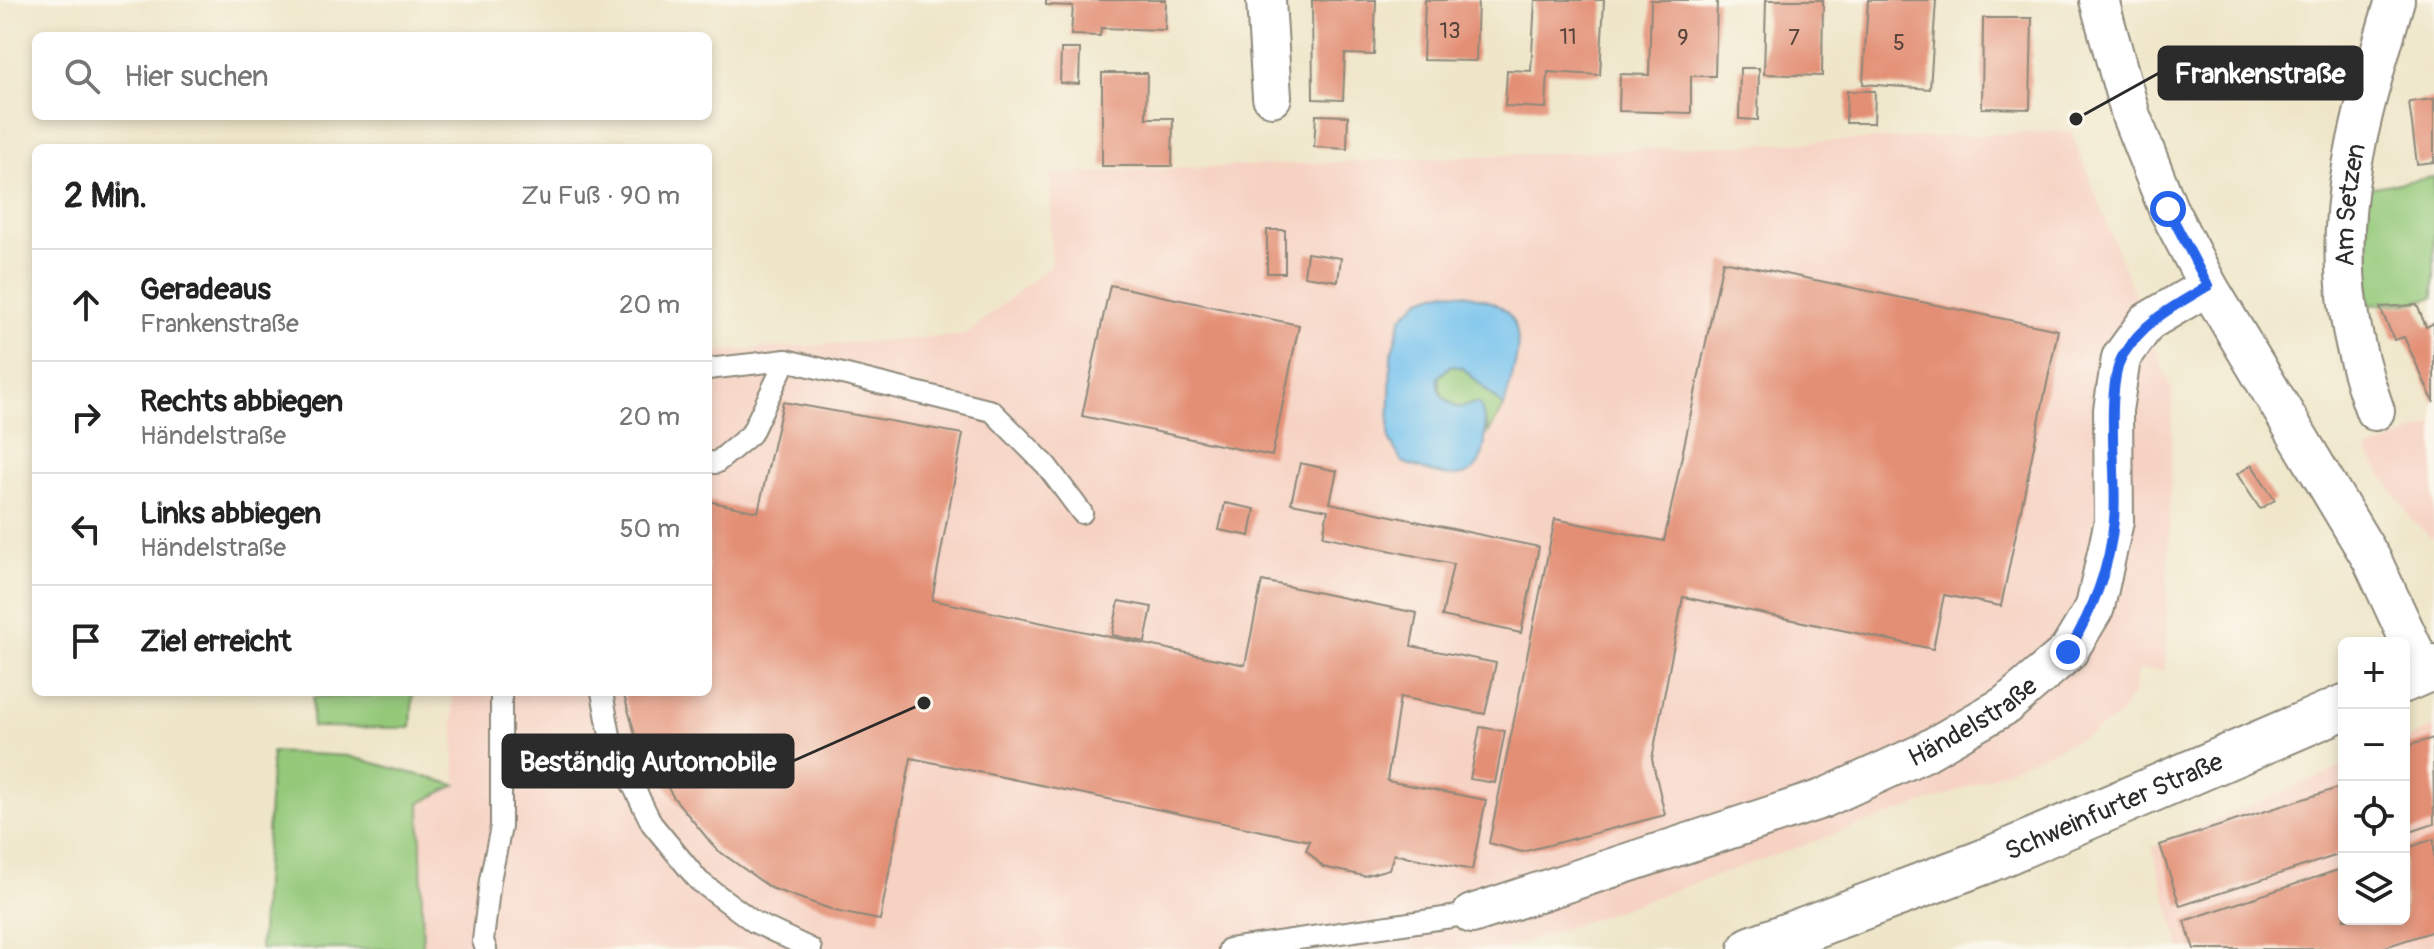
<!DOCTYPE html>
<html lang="de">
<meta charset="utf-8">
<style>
:root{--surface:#fff;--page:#f2f2f2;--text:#222;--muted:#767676;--line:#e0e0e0}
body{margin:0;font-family:Pangolin,sans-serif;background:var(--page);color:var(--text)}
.controls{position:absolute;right:24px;bottom:24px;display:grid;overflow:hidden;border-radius:12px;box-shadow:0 4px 12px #0003}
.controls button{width:72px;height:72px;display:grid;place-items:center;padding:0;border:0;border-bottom:2px solid var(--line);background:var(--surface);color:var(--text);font:40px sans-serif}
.stop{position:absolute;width:24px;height:24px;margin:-18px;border:6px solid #2563eb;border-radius:50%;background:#fff}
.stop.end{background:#2563eb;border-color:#fff;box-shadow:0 2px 8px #0008}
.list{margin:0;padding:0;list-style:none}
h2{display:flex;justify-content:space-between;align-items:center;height:104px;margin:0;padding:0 32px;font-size:34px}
h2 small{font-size:26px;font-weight:400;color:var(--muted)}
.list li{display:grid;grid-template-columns:52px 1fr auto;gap:24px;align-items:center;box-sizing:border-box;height:112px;padding:0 32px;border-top:2px solid var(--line)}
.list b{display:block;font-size:30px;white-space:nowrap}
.list p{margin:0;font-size:26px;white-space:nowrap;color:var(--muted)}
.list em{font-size:26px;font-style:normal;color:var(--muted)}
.icon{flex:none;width:44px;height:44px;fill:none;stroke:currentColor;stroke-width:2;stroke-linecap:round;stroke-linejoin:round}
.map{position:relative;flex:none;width:2434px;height:949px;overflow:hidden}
.search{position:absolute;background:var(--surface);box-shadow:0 4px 12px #0003;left:32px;top:32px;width:680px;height:88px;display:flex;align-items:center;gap:20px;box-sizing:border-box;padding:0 28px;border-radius:12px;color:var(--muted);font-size:30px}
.panel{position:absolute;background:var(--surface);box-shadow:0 4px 12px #0003;left:32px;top:144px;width:680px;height:552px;border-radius:12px}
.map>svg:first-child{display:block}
.built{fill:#f6d2c3}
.green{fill:#94c97a;stroke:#607a52;stroke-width:2}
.water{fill:#72c1ed;stroke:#4e768c;stroke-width:2}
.building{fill:#e38f74}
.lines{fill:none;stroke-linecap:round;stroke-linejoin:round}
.service-casing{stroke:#8d887a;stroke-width:24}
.minor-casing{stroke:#8d887a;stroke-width:42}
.tertiary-casing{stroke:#8d887a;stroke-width:48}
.service{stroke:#fff;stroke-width:20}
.minor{stroke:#fff;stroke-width:38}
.tertiary{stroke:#fff;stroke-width:44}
.route{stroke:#2563eb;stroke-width:10}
.labels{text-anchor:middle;stroke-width:7;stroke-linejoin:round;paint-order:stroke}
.number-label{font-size:22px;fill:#59443d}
.street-label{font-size:26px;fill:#2b2b2b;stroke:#fbf7ec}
.leader{fill:none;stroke:#2b2b2b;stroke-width:3}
.callout-dot{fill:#2b2b2b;stroke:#fbf7ec;stroke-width:3}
.callout{fill:#2b2b2b;stroke:#2b2b2b;stroke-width:3}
.callout-label{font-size:28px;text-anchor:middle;font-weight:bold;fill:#fff}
</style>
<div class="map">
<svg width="2434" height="949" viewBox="0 0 2434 949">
<rect width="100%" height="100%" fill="#fbf7ec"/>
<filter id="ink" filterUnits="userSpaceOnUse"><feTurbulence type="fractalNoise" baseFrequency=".0125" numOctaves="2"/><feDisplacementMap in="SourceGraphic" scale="16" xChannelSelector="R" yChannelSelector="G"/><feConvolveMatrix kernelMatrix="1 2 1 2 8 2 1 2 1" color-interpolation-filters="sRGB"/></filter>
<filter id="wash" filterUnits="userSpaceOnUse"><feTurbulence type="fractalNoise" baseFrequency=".006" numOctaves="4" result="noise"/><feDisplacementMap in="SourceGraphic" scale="32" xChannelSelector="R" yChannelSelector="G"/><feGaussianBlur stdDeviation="1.8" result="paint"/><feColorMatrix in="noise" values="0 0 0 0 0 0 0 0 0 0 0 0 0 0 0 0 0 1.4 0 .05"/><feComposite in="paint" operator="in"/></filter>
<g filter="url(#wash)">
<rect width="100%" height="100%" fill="#efe6c9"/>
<g class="built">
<polygon points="2071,131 2173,393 2165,670 2139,670 2133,694 2118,717 2093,733 1953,793 1506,949 423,949 420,803 456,784 452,692 708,692 708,352 965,335 1051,265 1051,174"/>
<polygon points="2434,424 2434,540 2412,520 2366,451"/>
<polygon points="2434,727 2434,945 2420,949 2181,949 2152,847 2344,766 2344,919 2404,919 2404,740"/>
</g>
<g class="green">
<polygon points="2434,177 2434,297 2412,303 2368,305 2367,188"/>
<polygon points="1451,365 1463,368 1504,407 1488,434 1485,419 1476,403 1458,408 1442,396 1438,378"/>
<polygon points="372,692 413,692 411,728 312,727 313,697 371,696"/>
<polygon points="272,752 348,756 456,785 420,803 423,949 260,949"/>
</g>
<path class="water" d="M1446 291C1536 303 1523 337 1504 407L1463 368 1451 365 1438 377C1436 393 1445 401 1458 408L1476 403 1480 405C1489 428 1490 478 1452 476 1435 475 1417 467 1402 462L1389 439 1391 355 1402 317 1421 299Z"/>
<g id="blocks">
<g class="building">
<polygon points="1046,0 1166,0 1165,30 1101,28 1100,36 1071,35 1073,6 1046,5"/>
<polygon points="1312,0 1376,0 1374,55 1345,54 1343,100 1313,99"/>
<polygon points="1425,0 1478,0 1476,61 1423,60"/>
<polygon points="1535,0 1604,0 1600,75 1548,72 1546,108 1505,106 1507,70 1531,71"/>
<polygon points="1651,0 1717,0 1715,76 1691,76 1691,113 1619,111 1620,74 1649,75"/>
<polygon points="1766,0 1823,0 1822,76 1764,74"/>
<polygon points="1868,0 1936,0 1930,89 1863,84"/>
<polygon points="1983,18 2032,18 2030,109 1982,108"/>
<polygon points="1061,49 1080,49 1079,84 1060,83"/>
<polygon points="1740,68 1759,68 1758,120 1739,119"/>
<polygon points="1102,73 1147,73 1146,118 1173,118 1172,166 1102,166"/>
<polygon points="1847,91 1875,91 1874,123 1846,123"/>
<polygon points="2434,99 2434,162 2417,164 2409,102"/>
<polygon points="1316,115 1348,116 1347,149 1314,147"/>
<rect x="1267" y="230" width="18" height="43"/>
<polygon points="1307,253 1341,258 1338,281 1304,276"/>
<polygon points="1723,261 2058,330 2001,606 1944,595 1933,649 1683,597 1652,759 1665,815 1522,852 1489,843 1555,519 1664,541"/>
<polygon points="1110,285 1299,325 1272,456 1082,416"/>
<polygon points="2417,305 2426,327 2434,323 2434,403 2404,337 2394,340 2380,307"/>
<polygon points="783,402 963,434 932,600 1245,665 1262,581 1417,613 1411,646 1496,663 1485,714 1400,697 1387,781 1486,800 1472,870 1394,854 1389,869 1364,876 1323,867 1306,850 1310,841 911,758 880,920 839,912 771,888 716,849 674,798 635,734 623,692 708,692 708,501 758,512"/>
<polygon points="1300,463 1337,471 1330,503 1539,547 1521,633 1442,616 1453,564 1323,536 1328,510 1291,503"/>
<polygon points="2252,465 2275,500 2260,509 2237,474"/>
<polygon points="1225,503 1255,509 1250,536 1219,530"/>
<polygon points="1119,601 1152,607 1145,642 1112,635"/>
<polygon points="1480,727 1505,731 1495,783 1470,779"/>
<polygon points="2433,738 2434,824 2404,834 2404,747"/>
<polygon points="2344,786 2344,853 2180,906 2160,845"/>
<polygon points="2434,839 2434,931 2379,949 2194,949 2184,921 2344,868 2344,919 2404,919 2404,849"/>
</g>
</g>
</g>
<g filter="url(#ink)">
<use href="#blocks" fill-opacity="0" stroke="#8d887a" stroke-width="2"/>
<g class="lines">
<g class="service-casing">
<g id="service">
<polyline points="708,369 786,360"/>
<polyline points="708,462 716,463 751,434 786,360 992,411 1046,465 1082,513"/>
<polyline points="602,692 611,741 652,824 699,881 754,922 811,949"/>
<polyline points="486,949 483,941 490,880 501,827 501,692"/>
<polyline points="1229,949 1472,914"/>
</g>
</g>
<g class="minor-casing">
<g id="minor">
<polyline points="1266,0 1272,97"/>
<polyline points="2099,0 2131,116 2168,209 2208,286 2372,560 2424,672"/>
<path id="s1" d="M2375 411C2318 254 2350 153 2395 0"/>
<path id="s2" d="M1472 914 1822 799 1923 753 2006 705 2068 652 2095 607 2114 521 2113 410 2121 358 2147 322 2208 286"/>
</g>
</g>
<g class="tertiary-casing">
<g id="tertiary">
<polyline points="2404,680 2434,667"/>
<path id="s3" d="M1751 949 1981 863 2344 707"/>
</g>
</g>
<use href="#service" class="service"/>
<use href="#minor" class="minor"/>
<use href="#tertiary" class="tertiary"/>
</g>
</g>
<g class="lines" filter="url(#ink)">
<path class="route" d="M2068 652C2092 611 2110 569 2114 520 2118 480 2104 387 2123 355 2144 321 2174 306 2208 286L2168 209"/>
</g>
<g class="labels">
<g class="number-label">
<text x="1450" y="38">13</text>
<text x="1568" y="44">11</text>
<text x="1683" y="45">9</text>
<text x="1794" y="45">7</text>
<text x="1899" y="50">5</text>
</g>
<g class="street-label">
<text dy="9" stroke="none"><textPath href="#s1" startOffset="210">Am Setzen</textPath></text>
<text dy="9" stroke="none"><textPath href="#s2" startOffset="538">Händelstraße</textPath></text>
<text dy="9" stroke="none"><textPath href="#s3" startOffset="390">Schweinfurter Straße</textPath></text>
</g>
</g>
<path class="leader" d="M2076 119L2159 73M924 703L793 761"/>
<g class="callout-dot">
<circle cx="2076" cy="119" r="8"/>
<circle cx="924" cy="703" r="8"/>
</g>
<g class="callout">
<rect x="2159" y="47" width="203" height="52" rx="8"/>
<rect x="503" y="735" width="290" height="52" rx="8"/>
</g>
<g class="callout-label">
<text x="2260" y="83">Frankenstraße</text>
<text x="648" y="771">Beständig Automobile</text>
</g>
</svg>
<div class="controls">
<button>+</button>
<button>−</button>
<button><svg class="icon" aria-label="locate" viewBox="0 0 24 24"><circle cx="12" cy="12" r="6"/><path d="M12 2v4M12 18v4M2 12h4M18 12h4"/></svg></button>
<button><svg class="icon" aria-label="layers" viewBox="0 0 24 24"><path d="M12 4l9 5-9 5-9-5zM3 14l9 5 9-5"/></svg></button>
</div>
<div class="stop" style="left:2168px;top:209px"></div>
<div class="stop end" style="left:2068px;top:652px"></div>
<div class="search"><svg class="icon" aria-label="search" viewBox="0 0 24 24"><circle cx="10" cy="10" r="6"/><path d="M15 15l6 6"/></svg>Hier suchen</div>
<section class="panel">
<h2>2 Min.<small>Zu Fuß · 90 m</small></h2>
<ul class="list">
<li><svg class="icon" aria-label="ahead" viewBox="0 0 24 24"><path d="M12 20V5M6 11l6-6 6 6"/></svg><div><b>Geradeaus</b><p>Frankenstraße</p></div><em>20 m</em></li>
<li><svg class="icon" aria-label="right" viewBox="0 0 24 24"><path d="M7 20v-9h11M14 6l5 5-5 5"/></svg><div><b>Rechts abbiegen</b><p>Händelstraße</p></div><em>20 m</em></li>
<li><svg class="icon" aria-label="left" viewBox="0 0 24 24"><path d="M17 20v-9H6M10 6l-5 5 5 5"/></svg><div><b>Links abbiegen</b><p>Händelstraße</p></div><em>50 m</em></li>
<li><svg class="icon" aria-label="arrive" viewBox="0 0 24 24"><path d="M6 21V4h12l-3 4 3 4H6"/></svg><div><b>Ziel erreicht</b></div></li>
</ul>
</section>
</div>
